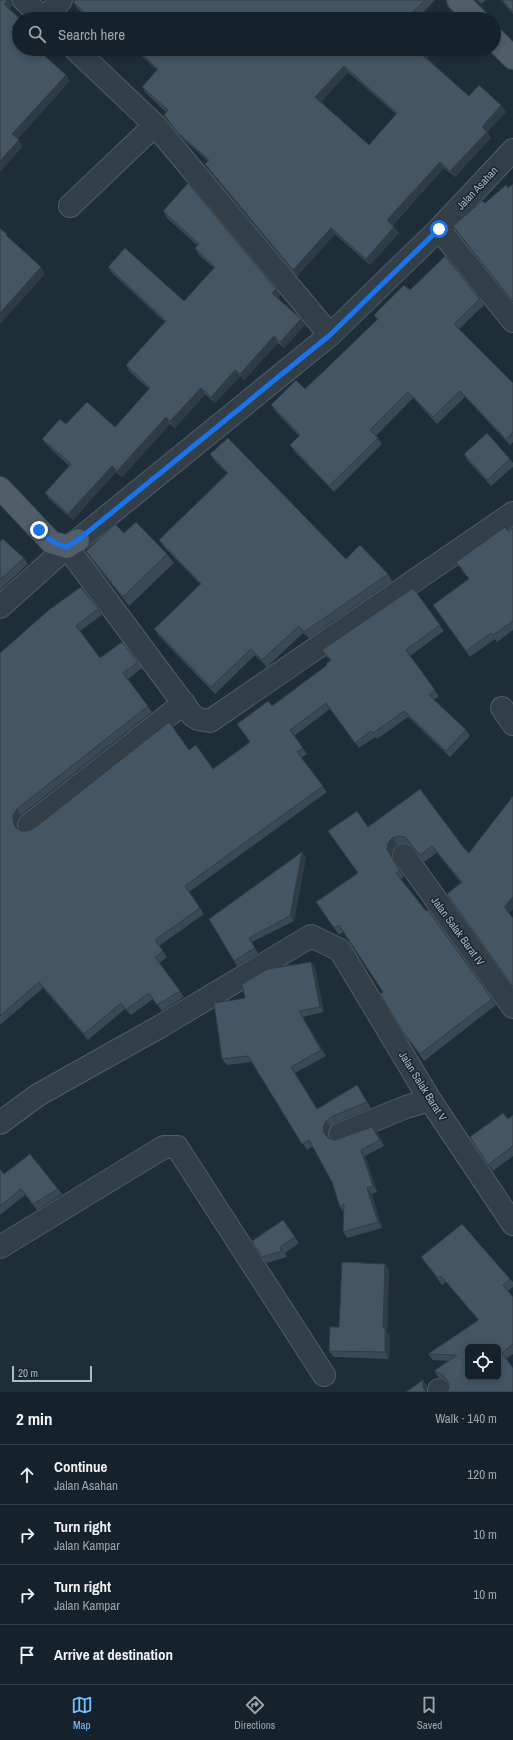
<!DOCTYPE html>
<meta charset="utf-8">
<style>
:root{--surface:#16222b;--page:#232f37;--text:#f1f3f6;--muted:#9ea4a9;--line:#353f47;--accent:#78bfff}
body{margin:0;font-family:"Archivo Narrow",sans-serif;background:var(--page);color:var(--text)}
.controls{position:absolute;right:12px;bottom:12px;display:grid;overflow:hidden;border-radius:6px;box-shadow:0 2px 6px #0003}
.controls button{width:36px;height:36px;display:grid;place-items:center;padding:0;border:0;border-bottom:1px solid var(--line);background:var(--surface);color:var(--text);font:20px sans-serif}
.scale{position:absolute;left:12px;bottom:10px;width:80px;box-sizing:border-box;padding-left:4px;border:2px solid #acbac6;border-top:0;font-size:11px;line-height:14px;white-space:nowrap;color:#acbac6;-webkit-text-stroke:3px #18242e;paint-order:stroke}
.stop{position:absolute;width:12px;height:12px;margin:-9px;border:3px solid #1a73e8;border-radius:50%;background:#fff}
.stop.end{background:#1a73e8;border-color:#fff;box-shadow:0 1px 4px #0008}
.list{margin:0;padding:0;list-style:none}
h2{display:flex;justify-content:space-between;align-items:center;height:52px;margin:0;padding:0 16px;font-size:17px}
h2 small{font-size:13px;font-weight:400;color:var(--muted)}
.list li{display:grid;grid-template-columns:26px 1fr auto;gap:12px;align-items:center;box-sizing:border-box;height:60px;padding:0 16px;border-top:1px solid var(--line)}
.list b{display:block;font-size:15px;white-space:nowrap}
.list p{margin:0;font-size:13px;white-space:nowrap;color:var(--muted)}
.list em{font-size:13px;font-style:normal;color:var(--muted)}
.icon{flex:none;width:22px;height:22px;fill:none;stroke:currentColor;stroke-width:2;stroke-linecap:round;stroke-linejoin:round}
.map{position:relative;flex:none;width:513px;height:1392px;overflow:hidden}
.search{position:absolute;background:var(--surface);box-shadow:0 2px 6px #0003;left:12px;right:12px;top:12px;height:44px;display:flex;align-items:center;gap:10px;box-sizing:border-box;padding:0 14px;border-radius:22px;color:var(--muted);font-size:15px}
.sheet{height:292px;background:var(--surface)}
nav{display:flex;justify-content:space-around;align-items:center;box-sizing:border-box;height:56px;border-top:1px solid var(--line);background:var(--surface);font-size:11px;color:var(--muted)}
nav a{display:grid;justify-items:center;gap:2px}
nav .on{color:var(--accent)}
.map>svg:first-child{display:block}
.lines{fill:none;stroke-linecap:round;stroke-linejoin:round}
.minor-casing{stroke:#505d67;stroke-width:24}
.major-casing{stroke:#3c4853;stroke-width:24}
.minor{stroke:#323f49;stroke-width:22}
.major{stroke:#505e6a;stroke-width:22}
.wall{fill:#3a4955;fill-rule:evenodd}
.shaded-wall{fill:#303c45}
.building{fill:#445563;stroke:#303c45;fill-rule:evenodd}
.route{stroke:#1a73e8;stroke-width:5}
.labels{text-anchor:middle;stroke-width:3;stroke-linejoin:round;paint-order:stroke}
.street-label{font-size:11px;fill:#acbac6;stroke:#18242e}
</style>
<div class="map">
<svg width="513" height="1392" viewBox="0 0 513 1392">
<rect width="100%" height="100%" fill="#1e2e39"/>
<g class="lines">
<g class="minor-casing">
<g id="minor">
<polyline points="24,0 44,19"/>
<polyline points="45,19 61,0"/>
<polyline points="75,49 155,125 330,335"/>
<polyline points="70,206 155,125"/>
<polyline points="439,229 513,321"/>
<polyline points="78,540 330,335 439,229 513,150"/>
<polyline points="0,607 67,547 192,715 198,719 210,721 513,513"/>
<polyline points="502,708 513,724"/>
<polyline points="29,825 184,703"/>
<polyline points="404,855 513,1007"/>
<polyline points="0,1123 38,1095 161,1026 311,936 340,950 430,1100 513,1224"/>
<polyline points="340,1134 406,1107 430,1100"/>
<polyline points="0,1247 164,1147 177,1147 324,1375"/>
<polyline points="439,1390 441,1392"/>
</g>
</g>
<g class="major-casing">
<g id="major">
<polyline points="458,0 476,19"/>
<polyline points="494,39 513,58"/>
<polyline points="0,488 51,542 67,547 78,540"/>
</g>
</g>
<use href="#minor" class="minor"/>
<use href="#major" class="major"/>
</g>
<g class="wall">
<polygon points="75,0 435,0 417,19 89,19 78,9 73,2"/>
<polygon points="477,0 486,0 481,4"/>
<polygon points="501,0 513,0 513,14"/>
<path d="M134 49H435L427 58 469 96 501 105 506 112 487 132 491 138 455 177 444 168 393 225 399 233 370 265 335 234 297 276 209 170 205 164 208 161 183 139 164 115 166 112 146 93 142 87 157 70ZM348 72 396 114 369 145 321 102Z"/>
<polygon points="513,184 513,303 453,226 485,203 508,188"/>
<polygon points="163,211 276,289 280,295 278,298 301,319 305,325 284,348 278,343 244,380 240,376 215,403 205,394 175,428 170,424 122,477 116,472 73,520 49,499 45,493 69,466 47,445 42,439 115,427 149,389 130,372 126,365 165,322 112,273 108,267 184,301 214,268 199,255 195,248 198,246 167,218"/>
<polygon points="410,290 480,299 484,305 459,329 513,383 513,442 510,445 465,397 437,424 413,398 376,436 382,444 334,492 294,451 290,445 299,436 275,411 271,405 305,389 377,320 374,315"/>
<polygon points="210,454 346,559 388,574 392,581 309,638 303,633 267,667 255,655 215,694 159,636 154,629 200,584 163,546 159,540 227,473 215,461"/>
<polygon points="464,454 510,459 513,463 513,467 491,486 468,461"/>
<polygon points="513,528 513,630 497,642 495,639 470,657 433,605 468,579 508,531"/>
<polygon points="124,533 167,554 174,563 129,606 92,560 86,551"/>
<polygon points="0,541 24,558 28,564 0,590"/>
<polygon points="81,587 102,615 80,631 100,658 122,642 142,668 128,679 152,712 21,815 17,821 17,829 21,831 27,831 189,750 213,769 250,742 272,706 327,665 330,660 326,656 322,650 413,588 444,631 410,656 439,696 434,700 466,730 470,736 450,757 408,717 377,739 375,737 359,748 330,709 294,736 307,754 301,758 327,792 189,892 204,914 159,946 167,957 159,963 184,997 162,1011 153,999 131,1015 125,1009 88,1040 43,988 0,1025 0,653"/>
<polygon points="513,796 513,909 509,913 461,883 437,853 424,862 409,844 403,843 397,845 393,850 392,857 404,877 401,879 426,911 428,910 496,1005 424,1061 403,1032 383,992 343,932 339,935 316,902 358,873 368,827 464,848 469,853"/>
<polygon points="306,857 294,921 252,942 258,953 237,966 209,919"/>
<polygon points="311,962 315,968 324,1012 303,1017 326,1056 295,1073 317,1109 361,1091 371,1108 335,1123 330,1127 328,1133 328,1138 335,1140 372,1127 377,1132 384,1146 365,1156 377,1192 372,1194 382,1228 347,1238 343,1232 344,1213 340,1207 332,1182 313,1146 307,1150 252,1062 227,1065 222,1059 245,998"/>
<polygon points="513,1115 513,1156 493,1171 470,1137 508,1119"/>
<polygon points="0,1169 4,1174 58,1189 62,1194 37,1210 25,1195 0,1215"/>
<polygon points="283,1220 299,1243 285,1253 287,1257 267,1263 262,1257"/>
<polygon points="421,1257 510,1279 513,1282 513,1287 508,1291 513,1297 513,1354 506,1359 449,1388 448,1382 448,1381 439,1378 434,1371 449,1361 433,1360 428,1354 478,1320 446,1282 442,1285"/>
<polygon points="389,1270 387,1332 390,1335 389,1359 334,1357 329,1351 339,1327"/>
</g>
<g class="shaded-wall">
<polygon points="8,0 12,0 13,5 8,11 4,4"/>
<polygon points="19,19 19,31 17,33 12,27"/>
<polygon points="425,49 435,49 426,60 421,54"/>
<polygon points="344,66 348,72 320,103 315,97"/>
<polygon points="66,75 70,81 17,140 12,134"/>
<polygon points="501,105 506,112 487,132 491,138 455,177 450,171 482,127"/>
<polygon points="19,140 23,146 0,172 0,161"/>
<polygon points="440,162 444,168 391,226 387,220"/>
<polygon points="394,227 399,233 370,265 366,259"/>
<polygon points="331,228 335,234 297,276 293,270"/>
<polygon points="41,267 45,274 0,324 0,313"/>
<polygon points="276,289 280,295 276,299 272,293"/>
<polygon points="301,319 305,325 284,348 280,342"/>
<polygon points="274,336 278,343 244,380 240,374"/>
<polygon points="235,370 240,376 215,403 211,397"/>
<polygon points="201,388 205,394 175,428 170,421"/>
<polygon points="166,417 170,424 122,477 117,471"/>
<polygon points="112,466 116,472 73,520 68,514"/>
<polygon points="17,809 21,815 17,821 17,827 19,833 15,827 13,821 13,815"/>
<polygon points="392,838 397,845 393,850 392,857 404,877 387,850 388,843"/>
<polygon points="302,852 306,857 294,921 290,916"/>
<polygon points="513,897 513,909 509,914 504,907"/>
<polygon points="311,962 315,968 324,1012 320,1007"/>
<polygon points="299,1011 303,1017 326,1056 321,1050"/>
<polygon points="291,1067 295,1073 321,1115 317,1109"/>
<polygon points="326,1121 330,1127 328,1133 329,1139 324,1133 323,1127"/>
<polygon points="372,1127 377,1132 384,1146 380,1140"/>
<polygon points="361,1150 365,1156 377,1192 373,1186"/>
<polygon points="367,1188 372,1194 382,1228 378,1222"/>
<polygon points="385,1264 389,1270 387,1332 390,1335 389,1359 385,1352 383,1328"/>
<polygon points="423,1380 427,1386 427,1392 426,1392 423,1387"/>
</g>
<g class="building">
<polygon points="0,0 8,0 4,4 20,19 12,27 19,33 19,49 37,49 66,75 12,134 19,140 0,161"/>
<polygon points="75,0 425,0 410,15 414,19 92,19 73,2"/>
<polygon points="502,0 513,0 513,12"/>
<path d="M136 49H425L421 54 469 96 479 85 501 105 482 127 487 132 450 171 440 162 387 220 394 227 366 259 331 228 293 270 205 164 209 160 178 133 164 115 168 110 142 87 158 69ZM344 66 397 113 369 145 315 97Z"/>
<polygon points="188,183 276,289 272,293 301,319 280,342 274,336 240,374 235,370 211,397 201,388 170,421 166,417 117,471 112,466 68,514 45,493 71,464 42,439 60,419 66,424 87,402 115,427 150,388 126,365 166,321 108,267 125,248 184,301 215,267 195,248 199,244 163,211"/>
<polygon points="513,184 513,302 453,226 482,201 485,203 506,185 508,188"/>
<polygon points="0,228 7,234 6,235 41,267 0,313"/>
<polygon points="445,256 480,299 454,324 513,383 513,432 506,439 460,391 433,417 408,392 370,430 378,438 329,486 290,445 300,435 271,405 296,380 305,389 378,319 374,315 404,285 410,290"/>
<polygon points="487,433 510,459 487,480 464,454"/>
<polygon points="228,438 346,559 360,545 388,574 304,632 299,626 262,660 251,649 211,687 154,629 201,584 159,540 228,473 210,454"/>
<polygon points="136,522 167,554 123,597 86,551 115,524 124,533"/>
<polygon points="505,527 508,531 513,528 513,621 493,635 491,633 466,651 433,605 469,579 456,562"/>
<polygon points="3,539 24,558 0,580 0,541"/>
<polygon points="81,587 98,609 76,626 100,658 122,642 138,662 123,673 148,706 17,809 13,815 13,821 15,827 21,831 27,831 33,829 169,722 189,750 196,745 213,769 250,742 237,724 268,701 272,706 327,665 326,664 331,660 322,650 413,588 440,625 406,650 435,690 429,695 466,730 446,751 404,711 373,733 371,731 355,743 326,703 290,730 303,748 297,752 323,786 185,886 200,908 155,940 163,951 155,957 180,991 157,1005 149,993 126,1010 121,1003 84,1034 39,982 0,1016 0,653 50,609"/>
<polygon points="420,789 464,848 469,853 513,796 513,897 504,907 513,918 513,987 447,894 462,882 432,846 420,855 405,837 399,836 392,838 388,843 387,850 400,870 396,873 426,911 428,910 492,999 420,1054 403,1032 380,994 383,992 339,925 334,928 316,902 358,873 328,831 357,811 368,827"/>
<polygon points="302,852 290,916 249,938 255,948 234,961 209,919"/>
<polygon points="311,962 320,1007 299,1011 321,1050 291,1067 317,1109 357,1085 367,1102 331,1117 326,1121 323,1127 324,1133 328,1138 335,1140 372,1127 380,1140 361,1150 373,1186 367,1188 378,1222 343,1232 344,1204 340,1207 332,1182 309,1140 302,1144 248,1056 222,1059 214,1003 245,998 242,984 267,969"/>
<polygon points="503,1113 508,1119 513,1115 513,1146 488,1165 470,1137"/>
<polygon points="30,1154 58,1189 33,1204 21,1189 0,1206 0,1169 4,1174"/>
<polygon points="283,1220 295,1237 280,1247 282,1251 262,1257 252,1241"/>
<path d="M462 1224 510 1279 503 1285 513 1297V1344L502 1353 513 1368V1392H447L449 1388 448 1382 443 1375 434 1371 457 1355 428 1354 479 1320 441 1276 438 1278 421 1257ZM468 1347H498V1377H468Z"/>
<polygon points="342,1262 385,1264 383,1328 385,1328 385,1352 329,1351 330,1327 339,1327"/>
<polygon points="423,1380 423,1387 426,1392 406,1392"/>
</g>
<g class="lines">
<path class="route" d="M39 530C48 539 54 544 67 547L78 540 330 335 439 229"/>
</g>
<g class="labels">
<g class="street-label">
<text transform="translate(477 188) rotate(-47)" y="4">Jalan Asahan</text>
<text transform="translate(458 931) rotate(54)" y="4">Jalan Salak Barat IV</text>
<text transform="translate(423 1086) rotate(58)" y="4">Jalan Salak Barat V</text>
</g>
</g>
</svg>
<div class="controls">
<button><svg class="icon" aria-label="locate" viewBox="0 0 24 24"><circle cx="12" cy="12" r="6"/><path d="M12 2v4M12 18v4M2 12h4M18 12h4"/></svg></button>
</div>
<div class="scale">20 m</div>
<div class="stop" style="left:439px;top:229px"></div>
<div class="stop end" style="left:39px;top:530px"></div>
<div class="search"><svg class="icon" aria-label="search" viewBox="0 0 24 24"><circle cx="10" cy="10" r="6"/><path d="M15 15l6 6"/></svg>Search here</div>
</div>
<section class="sheet">
<h2>2 min<small>Walk · 140 m</small></h2>
<ul class="list">
<li><svg class="icon" aria-label="ahead" viewBox="0 0 24 24"><path d="M12 20V5M6 11l6-6 6 6"/></svg><div><b>Continue</b><p>Jalan Asahan</p></div><em>120 m</em></li>
<li><svg class="icon" aria-label="right" viewBox="0 0 24 24"><path d="M7 20v-9h11M14 6l5 5-5 5"/></svg><div><b>Turn right</b><p>Jalan Kampar</p></div><em>10 m</em></li>
<li><svg class="icon" aria-label="right" viewBox="0 0 24 24"><path d="M7 20v-9h11M14 6l5 5-5 5"/></svg><div><b>Turn right</b><p>Jalan Kampar</p></div><em>10 m</em></li>
<li><svg class="icon" aria-label="arrive" viewBox="0 0 24 24"><path d="M6 21V4h12l-3 4 3 4H6"/></svg><div><b>Arrive at destination</b></div></li>
</ul>
</section>
<nav>
<a class="on"><svg class="icon" aria-label="map" viewBox="0 0 24 24"><path d="M3 6l6-2 6 2 6-2v14l-6 2-6-2-6 2zM9 4v14M15 6v14"/></svg>Map</a>
<a><svg class="icon" aria-label="directions" viewBox="0 0 24 24"><path d="M12 3l9 9-9 9-9-9zM9 14v-3h6M13 9l2 2-2 2"/></svg>Directions</a>
<a><svg class="icon" aria-label="saved" viewBox="0 0 24 24"><path d="M7 4h10v16l-5-4-5 4z"/></svg>Saved</a>
</nav>
